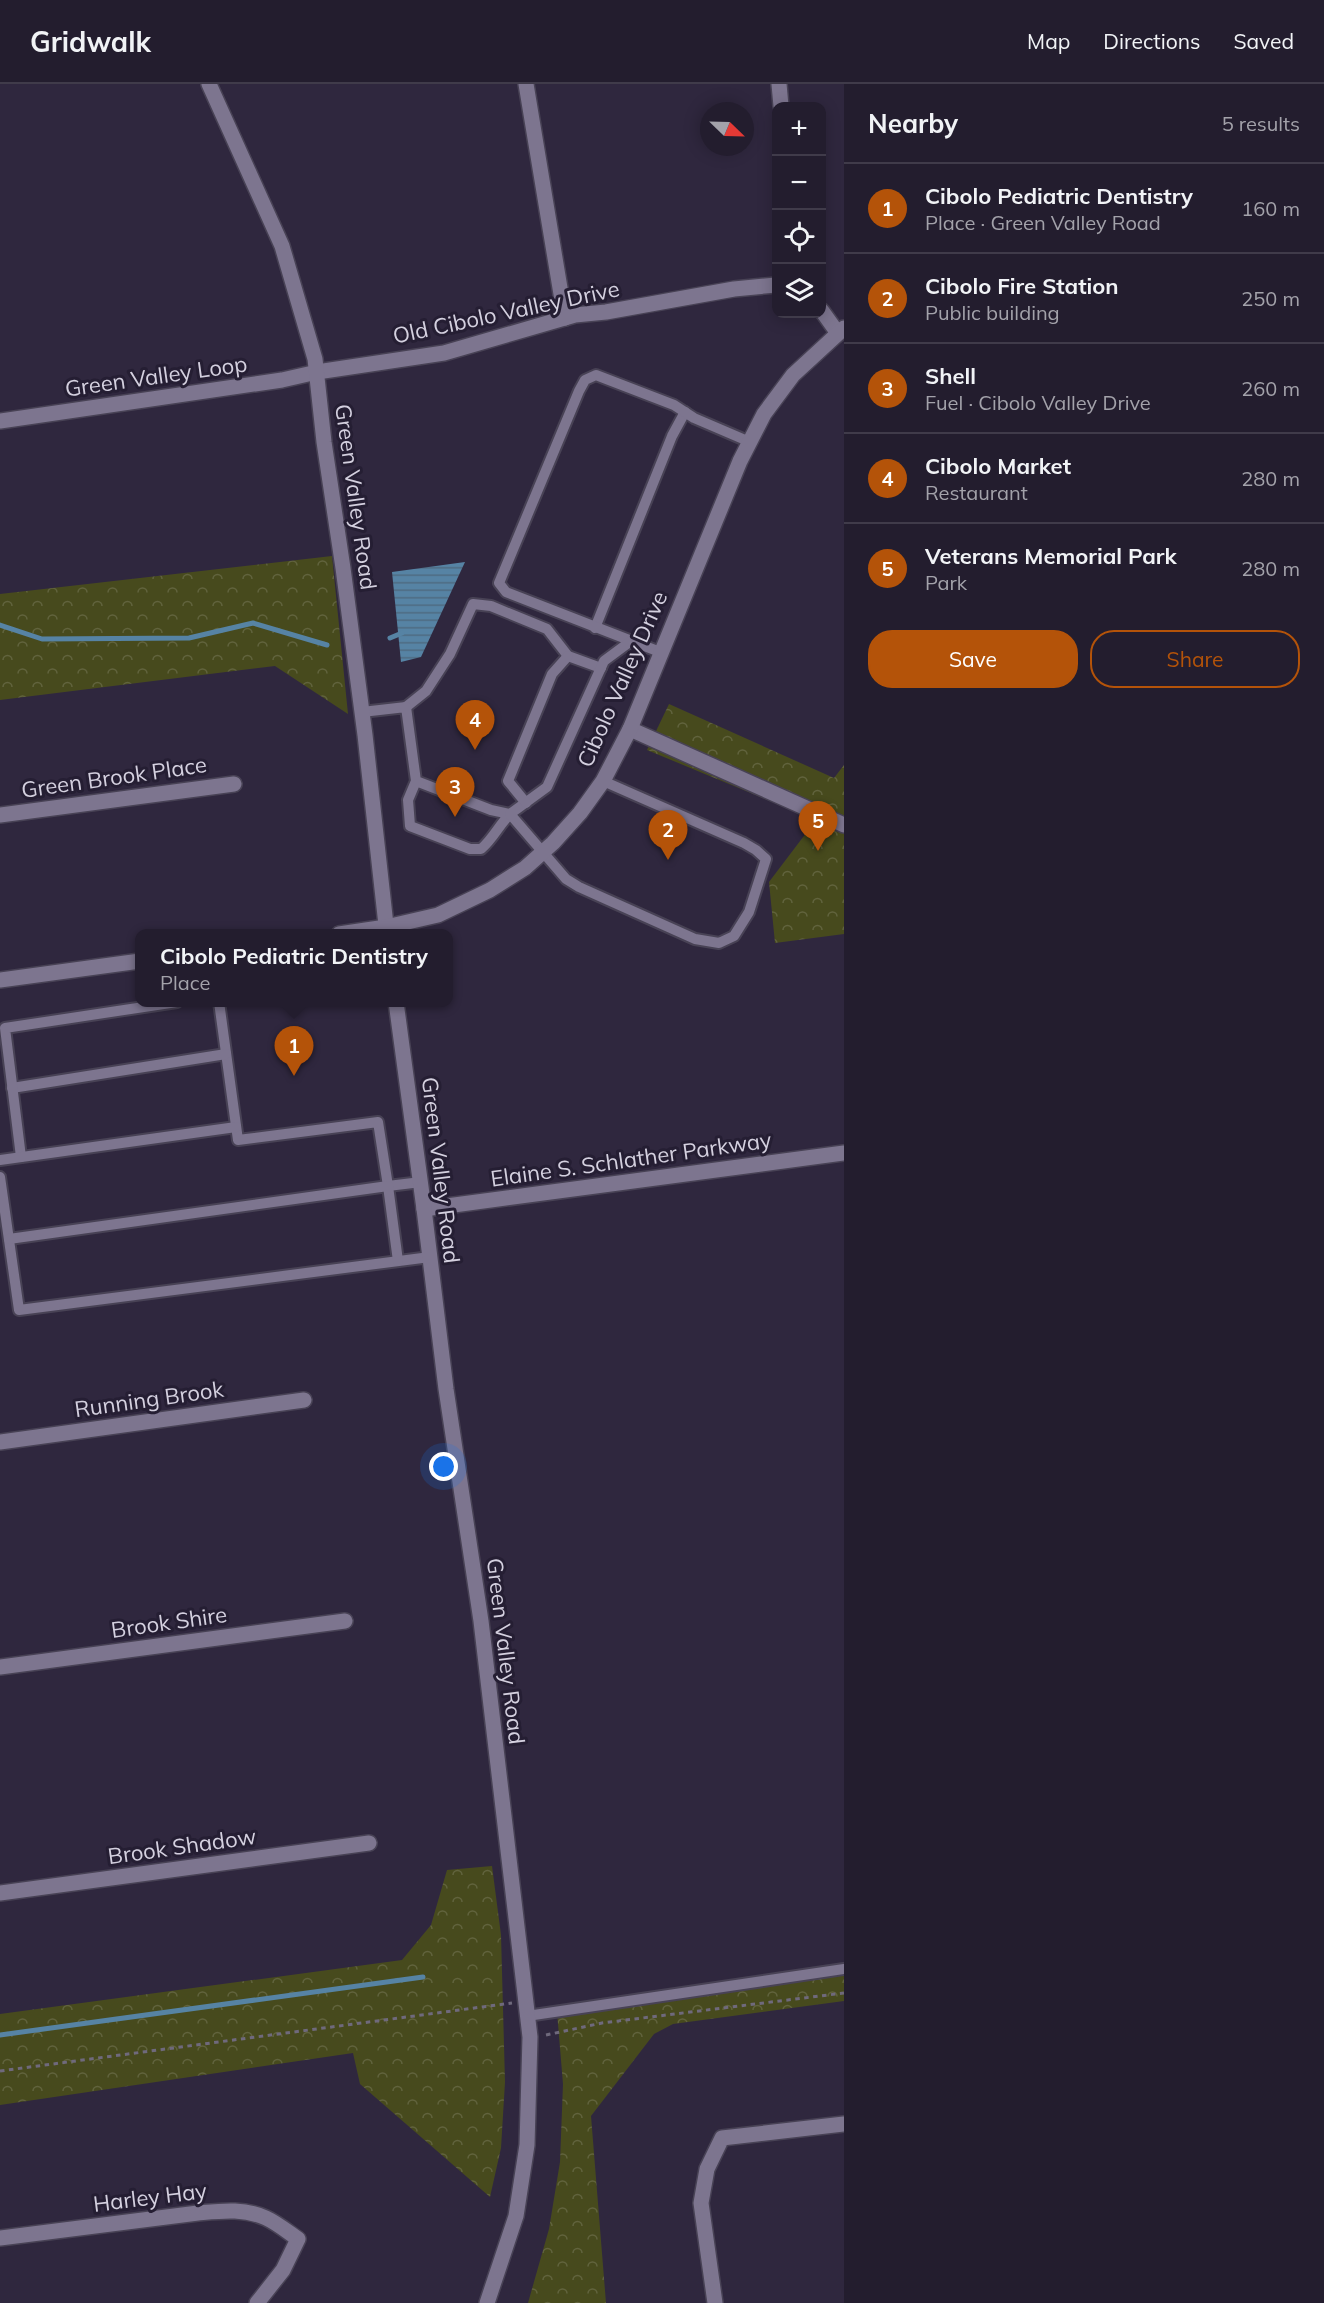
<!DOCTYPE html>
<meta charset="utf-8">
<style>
:root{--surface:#231d2e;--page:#2b2636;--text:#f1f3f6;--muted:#a3a2aa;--line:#403b4a;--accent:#b45309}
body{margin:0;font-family:Mulish,sans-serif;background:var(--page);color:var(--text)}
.controls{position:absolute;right:18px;top:18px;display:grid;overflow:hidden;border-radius:12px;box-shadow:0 3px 15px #0003}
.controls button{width:54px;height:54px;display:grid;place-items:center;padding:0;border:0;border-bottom:2px solid var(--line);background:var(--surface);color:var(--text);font:30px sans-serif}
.compass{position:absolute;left:700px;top:18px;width:54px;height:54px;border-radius:50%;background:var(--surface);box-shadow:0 3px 15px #0003;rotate:113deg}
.you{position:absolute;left:444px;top:1383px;width:21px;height:21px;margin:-15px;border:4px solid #fff;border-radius:50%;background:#1a73e8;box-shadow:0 0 0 9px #1a73e833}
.badge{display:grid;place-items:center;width:39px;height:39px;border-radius:50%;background:var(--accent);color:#fff;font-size:20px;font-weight:700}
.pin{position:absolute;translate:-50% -50px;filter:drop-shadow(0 2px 3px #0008)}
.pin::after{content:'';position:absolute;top:32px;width:21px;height:18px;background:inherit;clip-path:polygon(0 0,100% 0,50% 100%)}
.popup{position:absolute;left:135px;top:845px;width:318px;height:78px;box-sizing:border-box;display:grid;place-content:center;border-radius:12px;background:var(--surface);filter:drop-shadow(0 2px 4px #0005);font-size:20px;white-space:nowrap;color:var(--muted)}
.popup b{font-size:22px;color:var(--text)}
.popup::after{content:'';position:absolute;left:50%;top:100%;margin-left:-12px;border:12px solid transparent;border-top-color:var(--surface)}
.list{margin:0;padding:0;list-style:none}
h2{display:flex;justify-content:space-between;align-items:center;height:78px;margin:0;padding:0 24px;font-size:26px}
h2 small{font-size:20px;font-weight:400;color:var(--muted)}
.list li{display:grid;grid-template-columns:39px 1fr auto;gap:18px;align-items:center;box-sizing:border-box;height:90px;padding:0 24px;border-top:2px solid var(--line)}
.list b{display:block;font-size:22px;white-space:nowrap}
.list p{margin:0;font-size:20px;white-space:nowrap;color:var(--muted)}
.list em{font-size:20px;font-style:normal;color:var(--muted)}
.actions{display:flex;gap:12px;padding:18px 24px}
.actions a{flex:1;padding:14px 0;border:2px solid var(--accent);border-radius:24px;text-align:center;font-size:21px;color:var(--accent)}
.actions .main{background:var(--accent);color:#fff}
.icon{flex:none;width:33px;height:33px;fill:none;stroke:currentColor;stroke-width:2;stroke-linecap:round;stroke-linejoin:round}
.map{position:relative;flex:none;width:844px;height:2219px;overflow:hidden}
header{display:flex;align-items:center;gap:36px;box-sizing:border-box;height:84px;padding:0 30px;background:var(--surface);border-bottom:2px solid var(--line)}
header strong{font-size:28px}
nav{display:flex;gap:33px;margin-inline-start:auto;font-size:21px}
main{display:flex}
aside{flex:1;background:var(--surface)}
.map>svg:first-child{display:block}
.park{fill:url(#park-crowns)}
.water{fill:url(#water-rules)}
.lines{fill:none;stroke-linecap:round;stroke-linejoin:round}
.stream{stroke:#5683a4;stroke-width:5}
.service-casing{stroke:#484255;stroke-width:14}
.minor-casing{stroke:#484255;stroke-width:18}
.tertiary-casing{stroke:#484255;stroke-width:18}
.secondary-casing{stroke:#484255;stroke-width:18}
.path{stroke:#6f697c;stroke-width:3;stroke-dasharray:4.5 4.5;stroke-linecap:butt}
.service{stroke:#7d758f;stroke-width:10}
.minor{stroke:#7d758f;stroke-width:15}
.tertiary{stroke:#7d758f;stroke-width:15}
.secondary{stroke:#7d758f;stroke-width:15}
.labels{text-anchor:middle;stroke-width:6;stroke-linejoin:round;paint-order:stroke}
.street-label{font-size:22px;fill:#d4d0df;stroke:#251e33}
</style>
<header>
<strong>Gridwalk</strong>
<nav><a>Map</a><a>Directions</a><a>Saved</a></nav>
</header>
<main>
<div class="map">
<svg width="844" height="2219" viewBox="0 0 844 2219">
<defs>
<pattern id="park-crowns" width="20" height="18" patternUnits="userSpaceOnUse" patternTransform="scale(1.5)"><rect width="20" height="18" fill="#474a1d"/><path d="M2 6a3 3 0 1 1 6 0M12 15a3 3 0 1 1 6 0" fill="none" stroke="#61633d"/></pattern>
<pattern id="water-rules" width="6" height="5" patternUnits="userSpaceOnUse" patternTransform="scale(1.5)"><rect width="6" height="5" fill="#5683a4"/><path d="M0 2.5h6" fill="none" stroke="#4e6b82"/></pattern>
</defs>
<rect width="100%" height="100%" fill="#2f273e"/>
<g class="park">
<polygon points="332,472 348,630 275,582 0,616 0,510"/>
<polygon points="669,620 834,694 844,681 844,850 775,859 769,798 816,736 647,666"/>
<polygon points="492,1782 501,1851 505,1998 501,2064 490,2113 360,2000 353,1969 0,2021 0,1930 402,1876 431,1841 447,1786"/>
<polygon points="844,1886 844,1917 673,1940 654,1950 591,2032 606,2219 528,2219 549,2145 560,2078 563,2000 557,1928"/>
</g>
<polygon class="water" points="465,478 421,573 401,578 392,488"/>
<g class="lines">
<g class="stream">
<polyline points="0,541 42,555 189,554 253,539 327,561"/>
<polyline points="390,554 402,549"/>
<polyline points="0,1951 423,1893"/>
</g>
<g class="service-casing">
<g id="service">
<polyline points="595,544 672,352 685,328"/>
<polyline points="660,568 506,508 499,499 579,307 585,296 596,291 674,321 694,334 750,358"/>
<polyline points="406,623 426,607 450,570 473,520 491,522 547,545 568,572 601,584"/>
<path d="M362 628 406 623 416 697 408 716 410 742 470 765H481C493 755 499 741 510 730L491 726 416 697"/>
<polyline points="603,697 744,759 756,766 766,775 749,828 734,852 719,859 695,855 579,803 566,795 510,730 547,703 604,577 631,557"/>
<polyline points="526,719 508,697 552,590 568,572"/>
<polyline points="219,918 238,1056 378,1038 388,1102 421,1098"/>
<polyline points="12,1004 226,970"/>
<polyline points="21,1073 5,944 177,918"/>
<polyline points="0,1076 236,1043"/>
<polyline points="0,1093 19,1226 430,1173"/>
<polyline points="9,1155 388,1102 398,1177"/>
<polyline points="527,1932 844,1885"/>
</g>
</g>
<g class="minor-casing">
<g id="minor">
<polyline points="526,0 565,234"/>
<polyline points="779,0 781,22"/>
<polyline points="822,227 837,248"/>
<polyline points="0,337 282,296 317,288 444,269 575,231 606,228 734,205 776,201"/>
<polyline points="630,645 844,741"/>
<polyline points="0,731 234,700"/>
<polyline points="424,1125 844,1069"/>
<polyline points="0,1358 304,1316"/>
<polyline points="0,1583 345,1537"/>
<polyline points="0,1809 369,1759"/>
<path d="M0 2154 198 2129C221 2127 244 2124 266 2134 277 2139 288 2148 298 2155L283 2186 257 2219"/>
<polyline points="715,2219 701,2119 707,2085 722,2054 844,2040"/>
</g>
</g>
<g class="tertiary-casing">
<g id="tertiary">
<polyline points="209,0 282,162 315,275 324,358 343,484 365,651 387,850"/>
<polyline points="396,918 424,1125 446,1305 481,1537 530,1953 527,2061 516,2132 487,2219"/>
</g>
</g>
<g class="secondary-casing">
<g id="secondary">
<polyline points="339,850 386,843 438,831 490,806 525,784 553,759 580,729 603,697 630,645 740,377 764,330 793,291 844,244"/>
<polyline points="0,896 140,877"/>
</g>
</g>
<g class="path">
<polyline points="546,1951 602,1939 844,1909"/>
<polyline points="0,1987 512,1919"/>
</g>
<use href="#service" class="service"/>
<use href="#minor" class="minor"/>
<use href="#tertiary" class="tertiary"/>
<use href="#secondary" class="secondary"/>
</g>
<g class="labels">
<g class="street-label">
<text transform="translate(506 228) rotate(-12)" y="8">Old Cibolo Valley Drive</text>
<text transform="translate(156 292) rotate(-8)" y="8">Green Valley Loop</text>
<text transform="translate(356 413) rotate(82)" y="8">Green Valley Road</text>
<text transform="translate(622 595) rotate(-66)" y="8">Cibolo Valley Drive</text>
<text transform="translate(114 693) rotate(-8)" y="8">Green Brook Place</text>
<text transform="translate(631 1075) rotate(-8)" y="8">Elaine S. Schlather Parkway</text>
<text transform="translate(441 1086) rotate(83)" y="8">Green Valley Road</text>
<text transform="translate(149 1315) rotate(-8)" y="8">Running Brook</text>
<text transform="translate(169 1538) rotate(-8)" y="8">Brook Shire</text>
<text transform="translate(506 1567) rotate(83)" y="8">Green Valley Road</text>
<text transform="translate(182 1762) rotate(-8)" y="8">Brook Shadow</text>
<text transform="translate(150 2113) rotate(-7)" y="8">Harley Hay</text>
</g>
</g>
</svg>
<div class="controls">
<button>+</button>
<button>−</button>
<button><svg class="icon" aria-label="locate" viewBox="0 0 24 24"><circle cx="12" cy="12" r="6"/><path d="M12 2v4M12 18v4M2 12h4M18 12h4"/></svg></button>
<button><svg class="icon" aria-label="layers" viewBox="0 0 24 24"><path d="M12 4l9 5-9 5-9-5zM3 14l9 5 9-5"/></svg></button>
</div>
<svg class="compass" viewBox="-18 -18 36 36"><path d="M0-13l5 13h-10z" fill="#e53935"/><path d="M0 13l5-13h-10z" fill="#a3a2aa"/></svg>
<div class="you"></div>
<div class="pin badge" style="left:294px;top:992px">1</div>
<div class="popup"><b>Cibolo Pediatric Dentistry</b>Place</div>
<div class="pin badge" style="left:668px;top:776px">2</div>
<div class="pin badge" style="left:455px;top:733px">3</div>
<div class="pin badge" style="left:475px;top:666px">4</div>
<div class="pin badge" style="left:818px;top:767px">5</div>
</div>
<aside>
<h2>Nearby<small>5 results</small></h2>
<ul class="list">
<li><span class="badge">1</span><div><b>Cibolo Pediatric Dentistry</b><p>Place · Green Valley Road</p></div><em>160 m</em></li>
<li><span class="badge">2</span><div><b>Cibolo Fire Station</b><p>Public building</p></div><em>250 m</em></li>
<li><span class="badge">3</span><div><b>Shell</b><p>Fuel · Cibolo Valley Drive</p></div><em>260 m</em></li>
<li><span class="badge">4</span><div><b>Cibolo Market</b><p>Restaurant</p></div><em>280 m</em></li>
<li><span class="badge">5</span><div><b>Veterans Memorial Park</b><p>Park</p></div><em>280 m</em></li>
</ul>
<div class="actions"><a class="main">Save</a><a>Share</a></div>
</aside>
</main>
